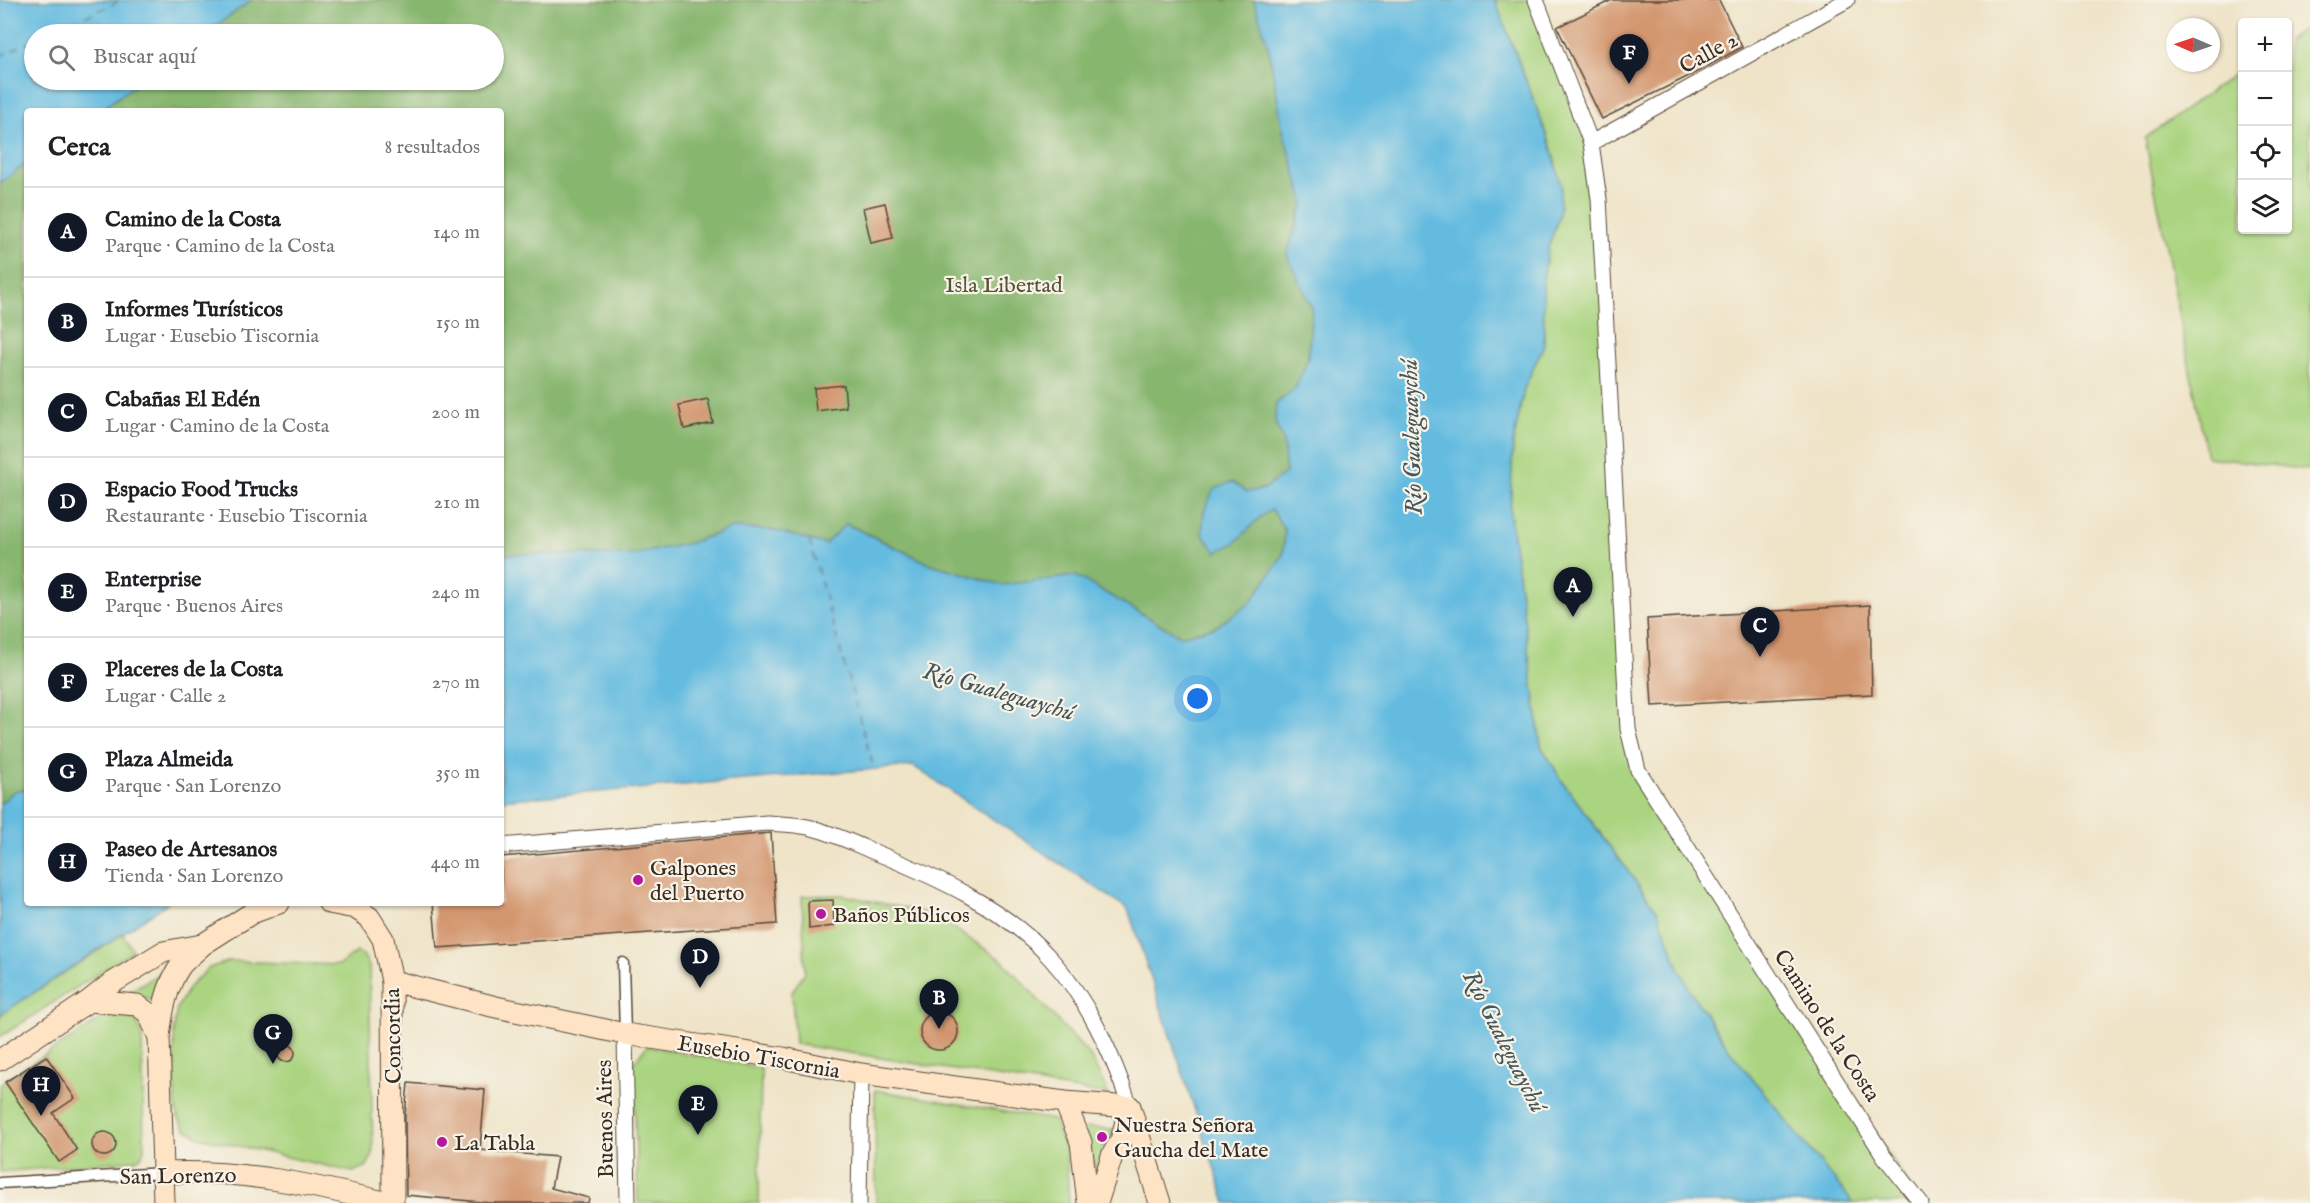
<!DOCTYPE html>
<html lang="es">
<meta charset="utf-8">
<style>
:root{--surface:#fff;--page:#f6f6f6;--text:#202124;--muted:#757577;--line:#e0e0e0;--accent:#111827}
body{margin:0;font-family:"IM FELL English",serif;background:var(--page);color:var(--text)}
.controls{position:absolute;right:18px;top:18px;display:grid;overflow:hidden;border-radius:6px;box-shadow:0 2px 4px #0004}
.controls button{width:54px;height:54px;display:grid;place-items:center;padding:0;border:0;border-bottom:2px solid var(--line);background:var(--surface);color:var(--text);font:30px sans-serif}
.compass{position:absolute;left:2166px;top:18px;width:54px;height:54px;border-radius:50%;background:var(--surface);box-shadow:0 2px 4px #0004;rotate:272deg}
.you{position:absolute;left:1198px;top:699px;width:21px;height:21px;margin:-15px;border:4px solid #fff;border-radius:50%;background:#1a73e8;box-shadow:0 0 0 9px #1a73e833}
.badge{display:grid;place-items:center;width:39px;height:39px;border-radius:50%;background:var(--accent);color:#fff;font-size:20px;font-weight:700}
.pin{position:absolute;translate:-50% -50px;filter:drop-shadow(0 2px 3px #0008)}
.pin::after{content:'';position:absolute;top:32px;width:21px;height:18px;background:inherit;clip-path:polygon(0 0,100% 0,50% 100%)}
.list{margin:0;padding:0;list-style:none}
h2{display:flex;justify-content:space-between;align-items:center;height:78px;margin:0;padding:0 24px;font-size:26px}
h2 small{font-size:20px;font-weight:400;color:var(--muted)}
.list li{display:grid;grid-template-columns:39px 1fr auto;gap:18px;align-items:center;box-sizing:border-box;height:90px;padding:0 24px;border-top:2px solid var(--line)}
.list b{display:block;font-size:22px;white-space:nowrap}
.list p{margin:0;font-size:20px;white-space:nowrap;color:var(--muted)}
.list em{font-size:20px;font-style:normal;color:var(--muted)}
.icon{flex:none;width:33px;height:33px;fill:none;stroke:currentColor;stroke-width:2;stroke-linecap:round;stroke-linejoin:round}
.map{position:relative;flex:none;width:2310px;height:1203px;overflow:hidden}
.search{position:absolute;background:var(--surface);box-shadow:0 2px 4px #0004;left:24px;top:24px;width:480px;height:66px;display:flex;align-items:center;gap:15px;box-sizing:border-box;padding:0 21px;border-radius:33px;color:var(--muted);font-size:22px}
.panel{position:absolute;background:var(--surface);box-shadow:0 2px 4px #0004;left:24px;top:108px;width:480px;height:798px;border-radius:6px}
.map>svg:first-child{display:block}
.green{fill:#aad480;stroke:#727f4f;stroke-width:1.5}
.forest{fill:#87b66e;stroke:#617046;stroke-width:1.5}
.water{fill:#63bbe0;stroke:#4f727f;stroke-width:1.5}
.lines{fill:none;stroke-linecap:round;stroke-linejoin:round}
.ferry{stroke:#475658;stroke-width:1.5;stroke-dasharray:8 6;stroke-linecap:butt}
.building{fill:#d3976f}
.pedestrian-casing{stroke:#564638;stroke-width:13}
.minor-casing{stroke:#564638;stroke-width:17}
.secondary-casing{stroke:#564638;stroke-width:23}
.pedestrian{stroke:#fff;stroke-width:10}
.minor{stroke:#fff;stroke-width:15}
.secondary{stroke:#fee4c5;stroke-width:21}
.poi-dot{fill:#b5179e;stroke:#f7f3e8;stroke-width:2}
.labels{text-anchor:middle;stroke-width:4.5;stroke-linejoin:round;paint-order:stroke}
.street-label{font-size:22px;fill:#3b2a1e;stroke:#f7f3e8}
.park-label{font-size:22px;fill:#575436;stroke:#f7f3e8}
.poi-label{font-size:22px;fill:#3b2a1e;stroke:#f7f3e8;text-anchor:start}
.water-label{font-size:24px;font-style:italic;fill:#475658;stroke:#f7f3e8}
</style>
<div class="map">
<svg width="2310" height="1203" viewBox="0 0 2310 1203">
<rect width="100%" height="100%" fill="#f7f3e8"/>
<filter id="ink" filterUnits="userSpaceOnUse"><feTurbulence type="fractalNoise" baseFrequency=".0167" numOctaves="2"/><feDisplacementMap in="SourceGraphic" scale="12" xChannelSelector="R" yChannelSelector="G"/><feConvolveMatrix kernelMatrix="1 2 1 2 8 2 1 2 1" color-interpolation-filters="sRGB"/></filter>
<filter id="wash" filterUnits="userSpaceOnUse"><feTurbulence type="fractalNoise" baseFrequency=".008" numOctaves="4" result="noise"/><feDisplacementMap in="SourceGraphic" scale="24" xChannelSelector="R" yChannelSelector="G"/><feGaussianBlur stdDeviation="1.35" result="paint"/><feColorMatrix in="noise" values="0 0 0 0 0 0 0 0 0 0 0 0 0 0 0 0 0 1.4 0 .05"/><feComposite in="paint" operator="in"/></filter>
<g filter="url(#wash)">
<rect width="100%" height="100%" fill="#efe4c8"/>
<g class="green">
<polygon points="1495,0 1536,0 1591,143 1637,770 1921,1203 1853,1203 1730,1051 1692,994 1679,968 1658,912 1562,781 1541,746 1510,514 1513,444 1524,389 1544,344 1543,280 1548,248 1559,216 1561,185 1551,146"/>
<polygon points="2310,26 2310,470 2207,457 2145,138 2242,69 2242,230 2288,230 2288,39"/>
<polygon points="843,895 932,914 1002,960 1090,1056 1109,1095 795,1044 792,992 805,972 802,896"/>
<polygon points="123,934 133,951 0,1037 0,1015"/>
<polygon points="357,952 363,955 369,966 373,1155 366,1167 353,1172 199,1137 185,1129 178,1117 175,1099 174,1028 177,1008 189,987 209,968 230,961 339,965"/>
<polygon points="165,970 156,986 152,1001 144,997 125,994"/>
<path d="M115 1015C133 1017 136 1018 142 1035L144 1150 141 1157 135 1160 0 1172V1084L101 1019Z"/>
<polygon points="647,1046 761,1068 759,1203 638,1203 633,1063"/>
<polygon points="875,1090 1054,1120 1066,1151 1069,1203 876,1203"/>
<polygon points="1086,1128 1114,1129 1104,1146 1097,1172 1085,1141"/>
</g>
<g class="forest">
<polygon points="252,0 1254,0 1269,49 1283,131 1304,201 1287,255 1312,308 1308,359 1295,389 1276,404 1275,422 1283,439 1286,473 1264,489 1247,492 1202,533 1216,551 1235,543 1259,518 1272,509 1285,531 1283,555 1251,602 1216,627 1180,636 1076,576 1002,585 928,563 847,524 825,544 772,530 732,528 690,543 633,555 501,554 501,111 99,111 142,80 494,80 494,34 204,34"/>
<polygon points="27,163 27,789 14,791 0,804 0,183"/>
</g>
<g class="water">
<polygon points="0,0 252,0 204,34 34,34 34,80 142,80 99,111 27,111 27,163 0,183"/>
<polygon points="1254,0 1495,0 1551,146 1561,185 1559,216 1548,248 1543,280 1544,344 1524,389 1513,444 1510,514 1541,746 1562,781 1658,912 1679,968 1692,994 1730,1051 1853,1203 1226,1203 1128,909 913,766 501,800 501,554 633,555 690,543 732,528 772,530 825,544 846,524 928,563 1002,585 1076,576 1180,636 1216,627 1251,602 1283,555 1285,531 1272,509 1259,518 1235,543 1216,552 1202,533 1204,511 1214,489 1232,482 1247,492 1264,489 1286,473 1283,440 1275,422 1276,404 1295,389 1308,359 1312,308 1287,255 1304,201 1283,131 1269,49"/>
<polygon points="27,789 27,903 168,903 0,1015 0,804 14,791"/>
</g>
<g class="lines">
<g class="ferry">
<polyline points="47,34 122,0"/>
<polyline points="0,56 34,40"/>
<polyline points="809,540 874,769"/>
</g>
</g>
<g id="blocks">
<g class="building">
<polygon points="1612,0 1719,0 1742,47 1699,71 1602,119 1557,27"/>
<polygon points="885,203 893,238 871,243 863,208"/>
<polygon points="844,385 846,407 816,411 814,388"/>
<polygon points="708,399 713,423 684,429 679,405"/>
<polygon points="1870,605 1872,694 1652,706 1647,619"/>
<polygon points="771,833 777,924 437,948 433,903 501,903 501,857"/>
<polygon points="833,900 834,926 809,929 808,901"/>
<circle cx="939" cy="1031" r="19"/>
<circle cx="286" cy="1053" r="9"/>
<polygon points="46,1056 75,1098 53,1113 77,1150 59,1162 5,1082"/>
<polygon points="408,1083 485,1090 480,1150 557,1157 551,1188 589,1198 588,1203 492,1203 406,1195 405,1115"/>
<circle cx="104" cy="1144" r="12"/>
</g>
</g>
</g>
<g filter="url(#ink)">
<use href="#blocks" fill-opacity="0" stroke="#564638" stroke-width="1.5"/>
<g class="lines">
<g class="pedestrian-casing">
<g id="pedestrian">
<polyline points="623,963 625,1034"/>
<polyline points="0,1183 163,1173"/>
</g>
</g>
<g class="minor-casing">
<g id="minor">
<polyline points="1536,0 1591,143 1599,199 1628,729 1638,770 1884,1156 1921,1203"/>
<polyline points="1591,143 1847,0"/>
<path d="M501 846 767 823C780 824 794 824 808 827 830 832 851 842 872 851 934 876 1006 908 1051 959 1088 1000 1113 1055 1130 1107"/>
<polyline points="625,1034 628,1203"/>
<polyline points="859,1203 861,1074"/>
</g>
</g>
<g class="secondary-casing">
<g id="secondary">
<polyline points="329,903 355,908 369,917 383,939 392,981 393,1203"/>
<polyline points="392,981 496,1007 625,1034 783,1058 861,1074 1065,1102 1130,1107"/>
<polyline points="89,1001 137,1005 148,1013 159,1037"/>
<polyline points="0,1060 89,1001 109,985 163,952 202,945 252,913 279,903"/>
<polyline points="1065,1102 1081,1142 1088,1203"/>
<polyline points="1130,1107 1160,1203"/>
<path d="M163 1173C241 1169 313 1185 388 1203"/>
<path d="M164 1203 159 1037C162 1013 166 986 181 965 187 958 195 952 202 945"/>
<polyline points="1097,1203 1112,1156 1121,1140 1130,1107"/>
</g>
</g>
<use href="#pedestrian" class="pedestrian"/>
<use href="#minor" class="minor"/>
<use href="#secondary" class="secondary"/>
</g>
</g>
<g class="poi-dot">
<circle cx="638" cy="880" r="6"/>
<circle cx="821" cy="914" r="6"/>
<circle cx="1102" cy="1137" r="6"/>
<circle cx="442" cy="1142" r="6"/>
</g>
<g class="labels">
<g class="street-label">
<text transform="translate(1708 52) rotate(-29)" y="8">Calle 2</text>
<text transform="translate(1828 1025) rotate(57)" y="8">Camino de la Costa</text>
<text transform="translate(392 1036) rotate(-91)" y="8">Concordia</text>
<text transform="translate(759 1056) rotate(10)" y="8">Eusebio Tiscornia</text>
<text transform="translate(604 1119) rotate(-91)" y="8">Buenos Aires</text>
<text transform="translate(178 1175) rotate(-1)" y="8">San Lorenzo</text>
</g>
<g class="park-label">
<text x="1004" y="292">Isla Libertad</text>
</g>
<g class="poi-label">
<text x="650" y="875">Galpones<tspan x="650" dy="25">del Puerto</tspan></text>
<text x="833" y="922">Baños Públicos</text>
<text x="1114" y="1132">Nuestra Señora<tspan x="1114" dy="25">Gaucha del Mate</tspan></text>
<text x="454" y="1150">La Tabla</text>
</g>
<g class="water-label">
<text transform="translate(1411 437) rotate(-92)" y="8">Río Gualeguaychú</text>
<text transform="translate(999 691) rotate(16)" y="8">Río Gualeguaychú</text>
<text transform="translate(1505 1041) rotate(63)" y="8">Río Gualeguaychú</text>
</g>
</g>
</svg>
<div class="controls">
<button>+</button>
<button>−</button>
<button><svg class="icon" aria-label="locate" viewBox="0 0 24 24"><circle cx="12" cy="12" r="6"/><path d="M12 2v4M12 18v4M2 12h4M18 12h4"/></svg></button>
<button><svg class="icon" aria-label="layers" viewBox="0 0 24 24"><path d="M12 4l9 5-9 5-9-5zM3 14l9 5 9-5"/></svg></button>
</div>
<svg class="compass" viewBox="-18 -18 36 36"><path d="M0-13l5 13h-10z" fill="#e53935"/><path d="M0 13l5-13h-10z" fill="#757577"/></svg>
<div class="you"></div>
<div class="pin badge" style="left:1573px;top:617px">A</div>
<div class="pin badge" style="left:939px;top:1029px">B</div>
<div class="pin badge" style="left:1760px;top:657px">C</div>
<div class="pin badge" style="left:700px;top:988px">D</div>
<div class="pin badge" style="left:698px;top:1135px">E</div>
<div class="pin badge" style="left:1629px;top:84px">F</div>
<div class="pin badge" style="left:273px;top:1064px">G</div>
<div class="pin badge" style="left:41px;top:1116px">H</div>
<div class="search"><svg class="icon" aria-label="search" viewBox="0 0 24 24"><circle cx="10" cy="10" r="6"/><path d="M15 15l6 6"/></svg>Buscar aquí</div>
<section class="panel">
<h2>Cerca<small>8 resultados</small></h2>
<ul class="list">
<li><span class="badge">A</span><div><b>Camino de la Costa</b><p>Parque · Camino de la Costa</p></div><em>140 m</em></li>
<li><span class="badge">B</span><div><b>Informes Turísticos</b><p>Lugar · Eusebio Tiscornia</p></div><em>150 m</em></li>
<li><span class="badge">C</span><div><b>Cabañas El Edén</b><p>Lugar · Camino de la Costa</p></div><em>200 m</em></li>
<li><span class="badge">D</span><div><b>Espacio Food Trucks</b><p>Restaurante · Eusebio Tiscornia</p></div><em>210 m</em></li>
<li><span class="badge">E</span><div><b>Enterprise</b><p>Parque · Buenos Aires</p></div><em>240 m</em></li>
<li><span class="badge">F</span><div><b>Placeres de la Costa</b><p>Lugar · Calle 2</p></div><em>270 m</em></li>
<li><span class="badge">G</span><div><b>Plaza Almeida</b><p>Parque · San Lorenzo</p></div><em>350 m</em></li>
<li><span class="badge">H</span><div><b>Paseo de Artesanos</b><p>Tienda · San Lorenzo</p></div><em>440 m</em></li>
</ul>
</section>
</div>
